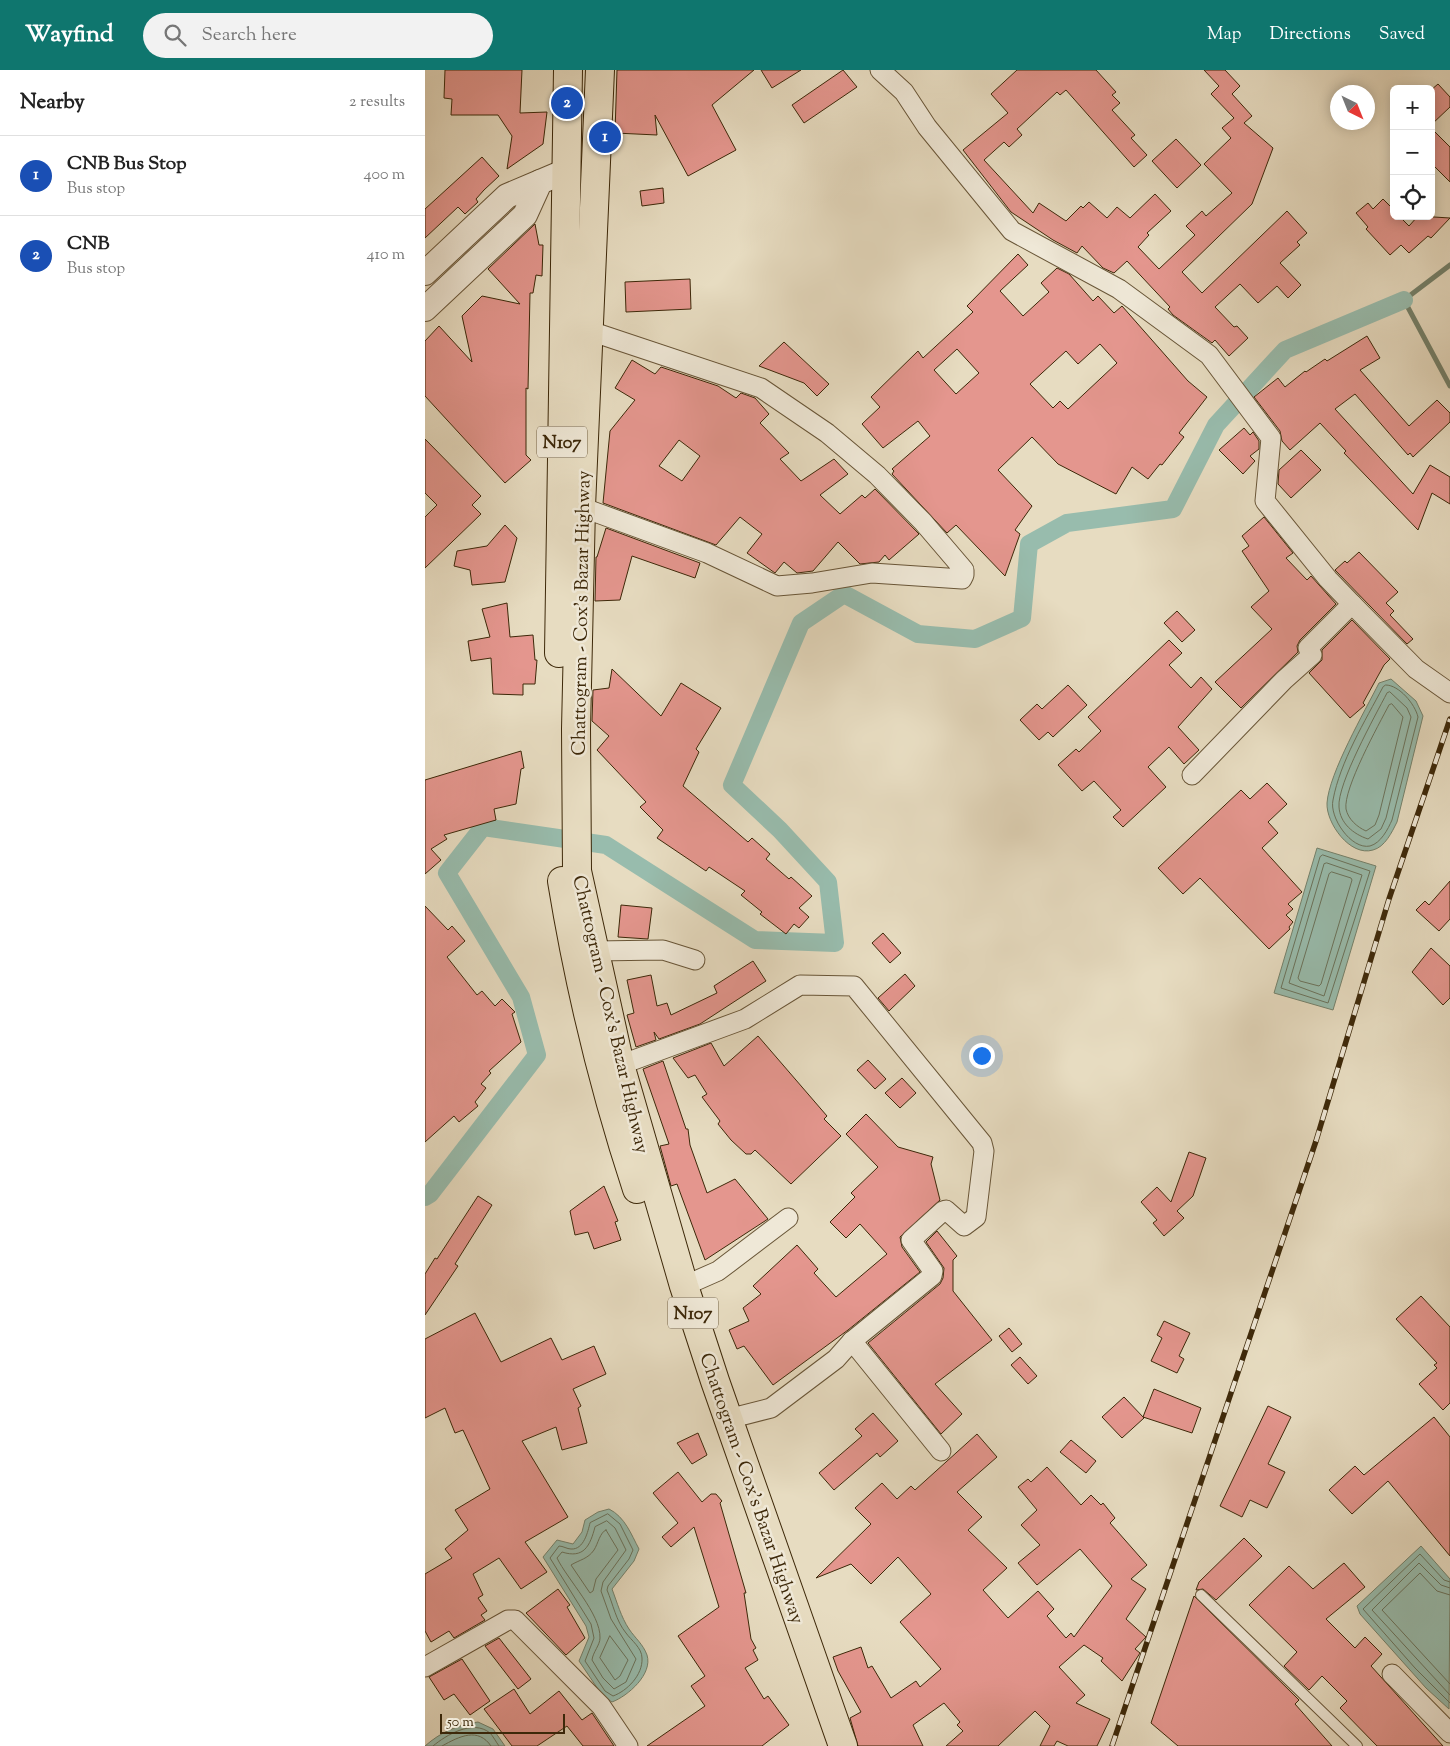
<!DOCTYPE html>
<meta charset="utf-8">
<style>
:root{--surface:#fff;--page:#f2f2f2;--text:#222;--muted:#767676;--line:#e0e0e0;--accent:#0f766e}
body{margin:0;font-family:"Sorts Mill Goudy",serif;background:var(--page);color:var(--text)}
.controls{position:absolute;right:15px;top:15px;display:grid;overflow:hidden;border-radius:8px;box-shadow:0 2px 12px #0003}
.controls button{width:45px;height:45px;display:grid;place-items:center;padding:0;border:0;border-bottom:1px solid var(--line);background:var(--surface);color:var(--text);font:25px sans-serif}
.compass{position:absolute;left:905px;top:15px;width:45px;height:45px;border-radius:50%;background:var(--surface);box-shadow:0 2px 12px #0003;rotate:137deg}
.scale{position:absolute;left:15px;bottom:12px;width:125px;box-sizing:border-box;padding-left:5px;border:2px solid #3d2809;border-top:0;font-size:14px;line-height:18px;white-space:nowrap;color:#3d2809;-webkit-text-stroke:4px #efe8d7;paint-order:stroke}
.you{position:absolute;left:556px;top:985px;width:18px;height:18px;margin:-12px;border:4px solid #fff;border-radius:50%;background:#1a73e8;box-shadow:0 0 0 8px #1a73e833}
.badge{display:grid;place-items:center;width:32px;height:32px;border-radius:50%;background:var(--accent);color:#fff;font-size:16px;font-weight:700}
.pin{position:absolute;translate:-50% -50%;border:2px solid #fff;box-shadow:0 1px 5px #0006}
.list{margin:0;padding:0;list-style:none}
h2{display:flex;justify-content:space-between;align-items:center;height:65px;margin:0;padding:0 20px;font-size:21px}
h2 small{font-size:16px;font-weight:400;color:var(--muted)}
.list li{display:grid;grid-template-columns:32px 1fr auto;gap:15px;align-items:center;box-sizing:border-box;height:80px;padding:0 20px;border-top:1px solid var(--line)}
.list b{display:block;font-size:19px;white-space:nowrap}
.list p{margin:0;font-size:16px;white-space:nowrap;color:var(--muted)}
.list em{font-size:16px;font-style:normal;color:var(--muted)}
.icon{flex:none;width:28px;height:28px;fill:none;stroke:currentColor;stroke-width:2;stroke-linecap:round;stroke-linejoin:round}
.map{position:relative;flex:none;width:1025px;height:1676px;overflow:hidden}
header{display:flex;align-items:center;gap:30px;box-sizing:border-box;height:70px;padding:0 25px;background:var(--accent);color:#fff}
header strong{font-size:24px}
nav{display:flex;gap:28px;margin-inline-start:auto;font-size:18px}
.search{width:350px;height:45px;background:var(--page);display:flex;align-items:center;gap:12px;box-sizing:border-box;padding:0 18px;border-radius:28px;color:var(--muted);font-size:19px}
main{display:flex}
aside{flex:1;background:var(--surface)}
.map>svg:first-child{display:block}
.water{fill:#98bcad;stroke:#74816b}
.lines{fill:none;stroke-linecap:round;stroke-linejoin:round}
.shore{stroke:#6a725b;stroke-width:1}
.stream{stroke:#74816b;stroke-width:5}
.canal{stroke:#98bcad;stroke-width:18}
.building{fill:#e4968e;stroke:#3d2809;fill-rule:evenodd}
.service-casing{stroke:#685537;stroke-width:12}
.minor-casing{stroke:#685537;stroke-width:21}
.tertiary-casing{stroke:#685537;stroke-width:26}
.trunk-casing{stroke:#3d2809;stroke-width:30}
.service{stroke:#efe8d7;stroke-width:10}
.minor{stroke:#efe8d7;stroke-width:19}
.tertiary{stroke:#efe8d7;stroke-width:24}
.trunk{stroke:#e7dcc1;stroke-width:28}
.rail-casing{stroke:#3d2809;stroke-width:5.5}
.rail{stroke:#efe8d7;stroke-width:4;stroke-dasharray:11;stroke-linecap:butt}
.labels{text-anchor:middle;stroke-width:5;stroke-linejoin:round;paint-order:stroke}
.shield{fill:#efe8d7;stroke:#726247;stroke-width:1}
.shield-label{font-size:18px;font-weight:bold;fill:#3d2809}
.street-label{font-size:19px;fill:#3d2809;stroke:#efe8d7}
</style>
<header>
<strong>Wayfind</strong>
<div class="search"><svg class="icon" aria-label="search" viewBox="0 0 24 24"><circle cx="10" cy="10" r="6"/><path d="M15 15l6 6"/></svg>Search here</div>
<nav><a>Map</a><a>Directions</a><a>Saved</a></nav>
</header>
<main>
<aside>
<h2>Nearby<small>2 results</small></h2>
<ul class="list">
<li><span class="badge" style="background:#1a4fb4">1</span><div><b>CNB Bus Stop</b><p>Bus stop</p></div><em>400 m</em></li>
<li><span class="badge" style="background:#1a4fb4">2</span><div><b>CNB</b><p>Bus stop</p></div><em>410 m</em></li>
</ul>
</aside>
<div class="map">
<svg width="1025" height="1676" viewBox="0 0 1025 1676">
<rect width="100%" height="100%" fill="#e7dcc1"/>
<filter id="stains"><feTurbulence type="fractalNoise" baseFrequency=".004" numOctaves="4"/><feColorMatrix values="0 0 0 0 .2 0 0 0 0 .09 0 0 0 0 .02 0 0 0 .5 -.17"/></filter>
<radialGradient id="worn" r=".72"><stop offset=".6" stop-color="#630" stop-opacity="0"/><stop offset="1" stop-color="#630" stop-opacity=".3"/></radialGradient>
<g class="water">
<path d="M966 609 991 631 998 646 972 752C967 762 960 777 948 780 925 787 901 753 902 733 904 703 940 641 954 613Z"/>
<polygon points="892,778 951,796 908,940 849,923"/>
<path d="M184 1439C200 1447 206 1464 214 1479L209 1491 187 1519C192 1532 196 1547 204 1559 210 1568 218 1574 222 1585 228 1604 203 1626 187 1632L177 1625 154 1591 164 1567 161 1556 118 1487 132 1470 148 1474 157 1462 160 1450 173 1442Z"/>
<polygon points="996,1476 1025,1509 1024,1639 1001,1618 935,1544 932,1536"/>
<path d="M53 1652 68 1659 80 1676H0C16 1662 32 1655 53 1652Z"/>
</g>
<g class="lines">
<g class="shore">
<path d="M961 615C974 615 990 634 993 647L967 750C963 759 956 773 945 776 926 780 904 747 908 730 915 692 940 651 958 617Z"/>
<path d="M965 622 982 638 986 647 961 748 956 759 943 769C928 764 915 753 914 737 912 714 950 646 962 623Z"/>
<path d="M967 634 978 647 954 745 950 755 941 761C932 757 923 749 921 739 918 719 954 654 964 635Z"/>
<polygon points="898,785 945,801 903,933 856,918 895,787"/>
<polygon points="902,793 937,805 899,926 864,913 899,794"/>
<polygon points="907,802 926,808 927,810 896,914 894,916 875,911 873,908 904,804"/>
<path d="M183 1444 195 1454 208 1480 204 1489 183 1516 182 1520C188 1534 191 1551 201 1563 206 1570 217 1578 217 1588 218 1605 202 1621 188 1626L180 1621 160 1591 169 1568 166 1554 125 1488 134 1476C138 1476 142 1479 146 1479 159 1480 163 1461 165 1453Z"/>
<path d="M182 1451 190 1458 201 1480 178 1512 176 1521 186 1549 211 1589 201 1612 189 1619 178 1608 167 1590C168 1582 175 1575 175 1568 176 1544 142 1509 132 1488L137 1482C159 1489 165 1476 170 1457Z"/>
<path d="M181 1460 193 1480 171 1509 168 1521 165 1523 146 1495C154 1490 163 1489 169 1480 173 1474 175 1462 181 1460Z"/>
<polyline points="1025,1512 1019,1510 995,1484 938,1539 990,1598 1025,1633"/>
<polyline points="1025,1518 1016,1515 994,1493 947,1540 1025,1625"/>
<polyline points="1025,1525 1012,1521 995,1503 957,1540 1025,1614"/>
<polygon points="185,1566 203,1590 195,1606 190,1610 175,1588"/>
<path d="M8 1676C21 1665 48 1649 65 1663 68 1666 71 1672 74 1676"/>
<path d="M17 1676C35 1666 53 1657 66 1676"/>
</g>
<polyline class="stream" points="1025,195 979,230 1025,316"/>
<polyline class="canal" points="0,1127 5,1124 112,985 96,927 22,803 58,757 181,775 330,870 410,873 403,812 355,760 307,715 376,553 419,524 493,564 550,569 597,548 604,474 642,453 748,439 791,355 860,280 979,230"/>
</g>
<g class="building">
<polygon points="20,0 97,0 95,43 122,42 118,74 82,99 87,66 73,45 26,45 27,29 19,28"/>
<polygon points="192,0 329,0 287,35 311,80 263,106 230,45 232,65 190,63"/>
<polygon points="336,0 376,0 347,18"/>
<polygon points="418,0 432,17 379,53 367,35"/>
<polygon points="592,0 671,0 691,22 687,25 695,33 687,40 710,65 706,68 722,85 709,97 641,20 635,25 632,22 592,59 597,65 584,77 579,72 559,90 608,143 614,133 641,151 656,136 658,138 664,132 682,148 692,137 705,148 730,124 746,141 722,163 724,165 713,177 734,199 770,165 761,156 777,141 781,146 807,123 779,94 806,68 797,58 809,48 786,24 794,16 779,0 800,0 815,16 807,24 827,46 819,53 848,78 827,134 757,202 777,223 862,141 882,163 872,172 875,175 855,193 876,215 863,228 852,216 833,233 815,214 790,237 809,257 812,256 823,268 804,286 790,270 787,273 748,245 743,239 745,237 702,191 689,203 678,198 657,176 652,183 628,170 586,142 538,80 583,43 566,24"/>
<polygon points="1013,14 1025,27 1025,37 1006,55 1006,20"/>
<polygon points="1006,58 1025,77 1025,112 1006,93"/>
<polygon points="751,69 776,95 752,118 727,91"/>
<polygon points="57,87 74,106 59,120 51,129 53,132 40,144 33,137 0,168 0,139"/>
<polygon points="238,118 239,133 217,136 215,121"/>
<polygon points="958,129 969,140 969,146 974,146 984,156 993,146 1025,148 1006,168 1003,166 984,183 976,175 965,185 941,159 943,157 931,143 943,133 948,139"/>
<polygon points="110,154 114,175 118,175 117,206 111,205 108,223 105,223 103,319 101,318 101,385 106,390 80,413 0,326 0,271 14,256 47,292 37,246 57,226 95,234 63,199"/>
<path d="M593 184 603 195 575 221 598 246 624 222 616 213 632 198 644 204 668 231 673 226 689 243 697 236 763 311 782 327 754 363 759 367 737 395 735 394 723 409 707 397 691 424 633 394 607 367 573 400 607 436 590 460 595 464 580 506 531 455 522 463 467 404 469 401 467 399 505 366 493 351 458 378 437 354 455 337 446 327 493 281 498 288 548 242 542 236ZM675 274 692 293 643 339 635 331 628 338 605 314 641 281 653 294ZM532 279 554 303 531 324 509 300Z"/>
<polygon points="265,209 266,239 201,242 200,212"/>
<polygon points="942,266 955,288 935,300 984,356 1012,330 1025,343 1025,352 988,387 985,383 983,385 930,324 910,339 988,424 1005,395 1025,407 1025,434 1007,423 993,460 919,383 921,381 895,353 865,380 857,371 855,361 829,327 853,308 860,317 880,301 881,302 900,289 902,291"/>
<polygon points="359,272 404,314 392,326 379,313 334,296"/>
<path d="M207 290 230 304 236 297 293 316 311 328 316 323 330 328 344 344 335 353 364 383 355 389 376 411 409 389 423 404 395 425 415 444 437 425 440 428 450 419 494 464 464 490 460 485 454 492 435 494 413 472 388 501 372 503 359 492 350 503 322 483 337 464 315 447 291 475 178 433 185 361 210 330 190 318ZM254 370 275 386 257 411 234 396Z"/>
<polygon points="819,358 825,365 828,362 834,371 834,379 825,386 830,391 818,404 794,380"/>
<polygon points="0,369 56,426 47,435 56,444 0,498 0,447 12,435 0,423"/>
<polygon points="876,380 896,400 866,428 853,414 854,400"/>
<polygon points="839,447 868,483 861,488 882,510 886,506 911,534 875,570 872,576 873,582 816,638 790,612 847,559 826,537 844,521 817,481 824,476 817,466"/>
<polygon points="80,455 92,468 80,512 47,515 45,500 29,496 32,481 62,476"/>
<polygon points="181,458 275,493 270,508 207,486 195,530 170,531 171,487 172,487"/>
<polygon points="934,482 973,522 961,533 969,541 965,545 988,569 982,574 910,500 920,491 922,493"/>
<polygon points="82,533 85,567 108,565 110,590 112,590 110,614 98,614 98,625 68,624 66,588 46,591 43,571 65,567 57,539"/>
<polygon points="752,541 770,560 757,572 739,553"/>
<polygon points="927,550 965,589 959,595 938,633 940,635 925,648 884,603 897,590 897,580"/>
<polygon points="744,570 757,583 744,595 766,618 776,607 787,619 753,657 774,680 759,694 744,677 723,697 741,717 698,757 688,747 696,740 669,711 657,721 633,695 651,679 654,682 676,661 663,647"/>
<polygon points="187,599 236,646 256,613 296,638 271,679 274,682 258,716 323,772 327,768 345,784 341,789 364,809 366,807 387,826 374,838 384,847 374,858 369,854 361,864 335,844 337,842 316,825 320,821 284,797 281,801 232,768 238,760 215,737 221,732 172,680 184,666 167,651 168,620 184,618"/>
<polygon points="643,615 662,635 628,667 623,662 614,670 595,650 612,634 617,639"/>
<polygon points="96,681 99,698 96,699 91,734 69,739 71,750 19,765 22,769 6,779 16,790 0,804 0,710"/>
<polygon points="842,713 862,734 843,752 853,763 837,778 877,822 863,834 868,839 861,845 868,852 864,857 865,859 844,879 775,808 758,824 733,798 816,720 825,729"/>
<polygon points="1025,811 1025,849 1014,861 991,840 1000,831 1004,835"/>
<polygon points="196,835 227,838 223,869 193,867"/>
<polygon points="0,836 23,860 27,856 40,871 22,887 52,925 57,921 70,936 77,929 90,942 87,944 96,972 64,1001 66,1003 56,1014 61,1018 50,1032 53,1036 34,1052 29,1046 0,1072"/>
<polygon points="458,863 476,883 465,893 447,873"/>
<polygon points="1006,878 1025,896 1025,928 1018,935 987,902"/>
<polygon points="328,891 341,911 275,954 234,969 229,962 231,970 211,977 202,945 209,943 202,910 226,905 232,936 242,933 246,945 292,923 289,916"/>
<polygon points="480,904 490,916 464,941 453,928"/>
<polygon points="333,966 402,1046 399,1049 416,1066 366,1114 330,1080 326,1084 321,1084 306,1070 293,1054 295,1051 277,1027 282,1024 270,1005 263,1008 248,988 286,973 299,996"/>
<polygon points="443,990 461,1009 450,1019 432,1000"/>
<polygon points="238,991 261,1059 263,1059 265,1075 282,1123 310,1109 343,1149 280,1190 252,1114 246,1116 235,1076 244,1074 218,999"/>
<polygon points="477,1008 491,1023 475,1038 460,1023"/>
<polygon points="441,1044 473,1077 508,1087 506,1094 515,1130 475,1167 477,1177 495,1202 423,1260 348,1315 319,1276 312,1279 304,1260 324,1251 318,1238 336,1224 328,1216 372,1175 393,1199 389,1203 411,1227 462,1184 435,1154 421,1168 405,1152 430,1127 426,1123 453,1097 421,1064"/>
<polygon points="764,1082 781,1088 768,1126 752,1141 759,1148 739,1166 728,1153 732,1150 716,1132 732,1117 746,1132"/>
<polygon points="179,1116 193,1151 190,1152 196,1170 169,1179 163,1162 150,1165 145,1141"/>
<polygon points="53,1126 67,1135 30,1194 33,1196 0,1245 0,1204 10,1188 12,1189"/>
<polygon points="512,1161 532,1186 528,1190 528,1221 567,1270 510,1314 537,1344 516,1364 443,1273 515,1214 518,1208 519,1198 501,1172"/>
<polygon points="996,1226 1025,1257 1025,1333 1018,1340 994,1314 1012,1298 1009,1295 1012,1293 971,1249"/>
<polygon points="50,1243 76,1292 126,1268 137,1290 169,1276 181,1304 148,1319 156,1336 153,1338 162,1373 137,1380 131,1357 97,1371 143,1447 100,1472 122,1502 96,1519 74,1488 48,1504 58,1525 53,1528 62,1541 56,1545 60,1550 29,1568 24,1561 6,1572 0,1561 0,1504 27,1488 20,1479 43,1460 30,1440 65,1419 38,1360 30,1363 20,1338 0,1348 0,1269"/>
<polygon points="739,1251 765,1263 754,1286 759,1289 752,1303 726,1291 737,1268 732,1265"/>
<polygon points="584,1258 597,1274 587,1282 574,1266"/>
<polygon points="595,1287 612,1306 603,1314 586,1295"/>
<polygon points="729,1319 776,1338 767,1363 718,1347"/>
<polygon points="699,1327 719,1348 697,1368 677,1347"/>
<polygon points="843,1336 866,1347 843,1394 860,1402 842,1438 825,1430 817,1447 795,1436"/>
<polygon points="448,1343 473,1371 455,1387 452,1383 409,1420 394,1403 437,1366 430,1359"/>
<polygon points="1009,1347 1025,1367 1025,1486 963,1411 927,1444 904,1420 930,1396 939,1405"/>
<polygon points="273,1363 282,1385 267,1394 252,1373"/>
<polygon points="552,1364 572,1387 532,1422 557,1447 543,1460 582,1498 558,1520 583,1548 613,1521 629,1539 622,1546 641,1568 646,1563 649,1567 687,1516 655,1479 612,1515 593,1493 615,1475 596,1455 612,1440 593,1417 603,1409 606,1412 622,1397 656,1435 666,1425 676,1435 678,1433 690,1448 685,1453 722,1495 706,1509 721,1519 701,1549 721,1567 710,1579 715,1583 697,1611 676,1591 678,1588 659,1575 634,1597 660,1625 651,1633 685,1649 672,1676 643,1676 632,1671 629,1676 615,1676 625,1656 610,1641 573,1676 521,1676 538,1661 532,1655 535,1652 519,1633 488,1655 498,1676 433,1676 425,1648 436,1642 413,1601 408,1587 436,1577 443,1598 447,1596 466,1628 491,1611 495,1617 516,1599 475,1552 506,1524 473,1487 446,1514 426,1494 391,1508 446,1454 430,1438 457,1413 472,1429 486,1416 490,1420"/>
<polygon points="646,1370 671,1391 661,1403 635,1382"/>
<polygon points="253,1402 277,1432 286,1424 291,1424 297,1431 295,1433 321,1523 319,1523 326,1569 331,1578 328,1580 333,1590 320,1598 339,1629 343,1626 364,1655 337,1676 222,1676 280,1636 266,1616 280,1606 253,1566 294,1537 269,1457 246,1477 237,1467 253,1453 228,1423"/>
<polygon points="819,1468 837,1486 791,1530 778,1519 771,1520 774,1512"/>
<polygon points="919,1493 940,1517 901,1549 930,1578 940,1567 957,1584 946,1596 1018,1676 952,1676 915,1638 922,1631 897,1606 884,1620 859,1596 872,1582 824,1535 864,1496 888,1519"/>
<polygon points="133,1519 145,1535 142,1537 160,1568 141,1585 101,1543"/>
<polygon points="769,1526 874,1630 870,1634 907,1676 753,1676 726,1653"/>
<polygon points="74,1568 106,1609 93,1619 60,1576"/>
<polygon points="37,1589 65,1631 45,1645 29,1624 19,1630 4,1607"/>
<polygon points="89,1619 105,1644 134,1621 157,1650 167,1643 189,1676 158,1676 142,1656 112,1676 87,1676 59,1639"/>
</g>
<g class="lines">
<g class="service-casing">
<polyline id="service" points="776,1525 932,1676"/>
</g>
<g class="minor-casing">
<g id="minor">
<polyline points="455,0 479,22 502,57 587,161 694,219 784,285 846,368 840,431 903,509 927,534 883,578 887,585 859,610 767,705"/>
<polyline points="156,437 282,483 352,516 387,513 447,503 537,509 539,505 539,500 498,452 452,405 402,363 336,318 165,261"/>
<polyline points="927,534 991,599 1025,623"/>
<polyline points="170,881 238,880 270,890"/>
<polyline points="195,995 320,949 375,915 429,916 557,1073 559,1081 551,1147 539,1156 521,1140 518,1141 486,1170 508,1201 507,1206 427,1271 411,1289 346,1338 303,1349"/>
<polyline points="259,1216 293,1201 363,1148"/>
<polyline points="427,1271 516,1381"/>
<polyline points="0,1597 83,1550 90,1550 176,1636 203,1676"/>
<polyline points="967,1604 1025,1663"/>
</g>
</g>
<g class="tertiary-casing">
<g id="tertiary">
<polyline points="0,203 82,126 115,112"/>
<polyline points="0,239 100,145 115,112 141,101"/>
</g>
</g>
<g class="trunk-casing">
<g id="trunk">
<polyline points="175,0 156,437 151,659 152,801 195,995 259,1216 290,1311 418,1676"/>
<polyline points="134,583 143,0"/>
<path d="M137 811C154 915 179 1019 212 1119"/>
</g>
</g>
<use href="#service" class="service"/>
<use href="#minor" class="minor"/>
<use href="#tertiary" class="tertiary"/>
<use href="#trunk" class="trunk"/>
<g class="rail-casing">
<polyline id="rail" points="687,1676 891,1071 964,829 1025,649"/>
</g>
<use href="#rail" class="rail"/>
</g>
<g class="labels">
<g class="shield">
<rect x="112" y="356.5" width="50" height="31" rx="4"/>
<rect x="243" y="1227.5" width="50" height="31" rx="4"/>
</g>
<g class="shield-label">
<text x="137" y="378">N107</text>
<text x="268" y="1249">N107</text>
</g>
<g class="street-label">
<text transform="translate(155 543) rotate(-89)" y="7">Chattogram - Cox's Bazar Highway</text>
<text transform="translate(187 944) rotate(77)" y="7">Chattogram - Cox's Bazar Highway</text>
<text transform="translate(328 1418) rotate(71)" y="7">Chattogram - Cox's Bazar Highway</text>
</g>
</g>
<rect width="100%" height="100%" filter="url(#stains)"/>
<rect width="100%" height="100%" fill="url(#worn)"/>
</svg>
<div class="controls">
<button>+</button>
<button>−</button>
<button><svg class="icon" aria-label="locate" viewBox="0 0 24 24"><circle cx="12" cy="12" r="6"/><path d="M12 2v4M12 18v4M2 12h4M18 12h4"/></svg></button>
</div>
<svg class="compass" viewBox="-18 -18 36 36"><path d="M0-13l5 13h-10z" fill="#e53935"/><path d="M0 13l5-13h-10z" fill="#767676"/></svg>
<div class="scale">50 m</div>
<div class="you"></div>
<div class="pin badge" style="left:180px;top:67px;background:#1a4fb4">1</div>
<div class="pin badge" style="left:142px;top:33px;background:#1a4fb4">2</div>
</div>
</main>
